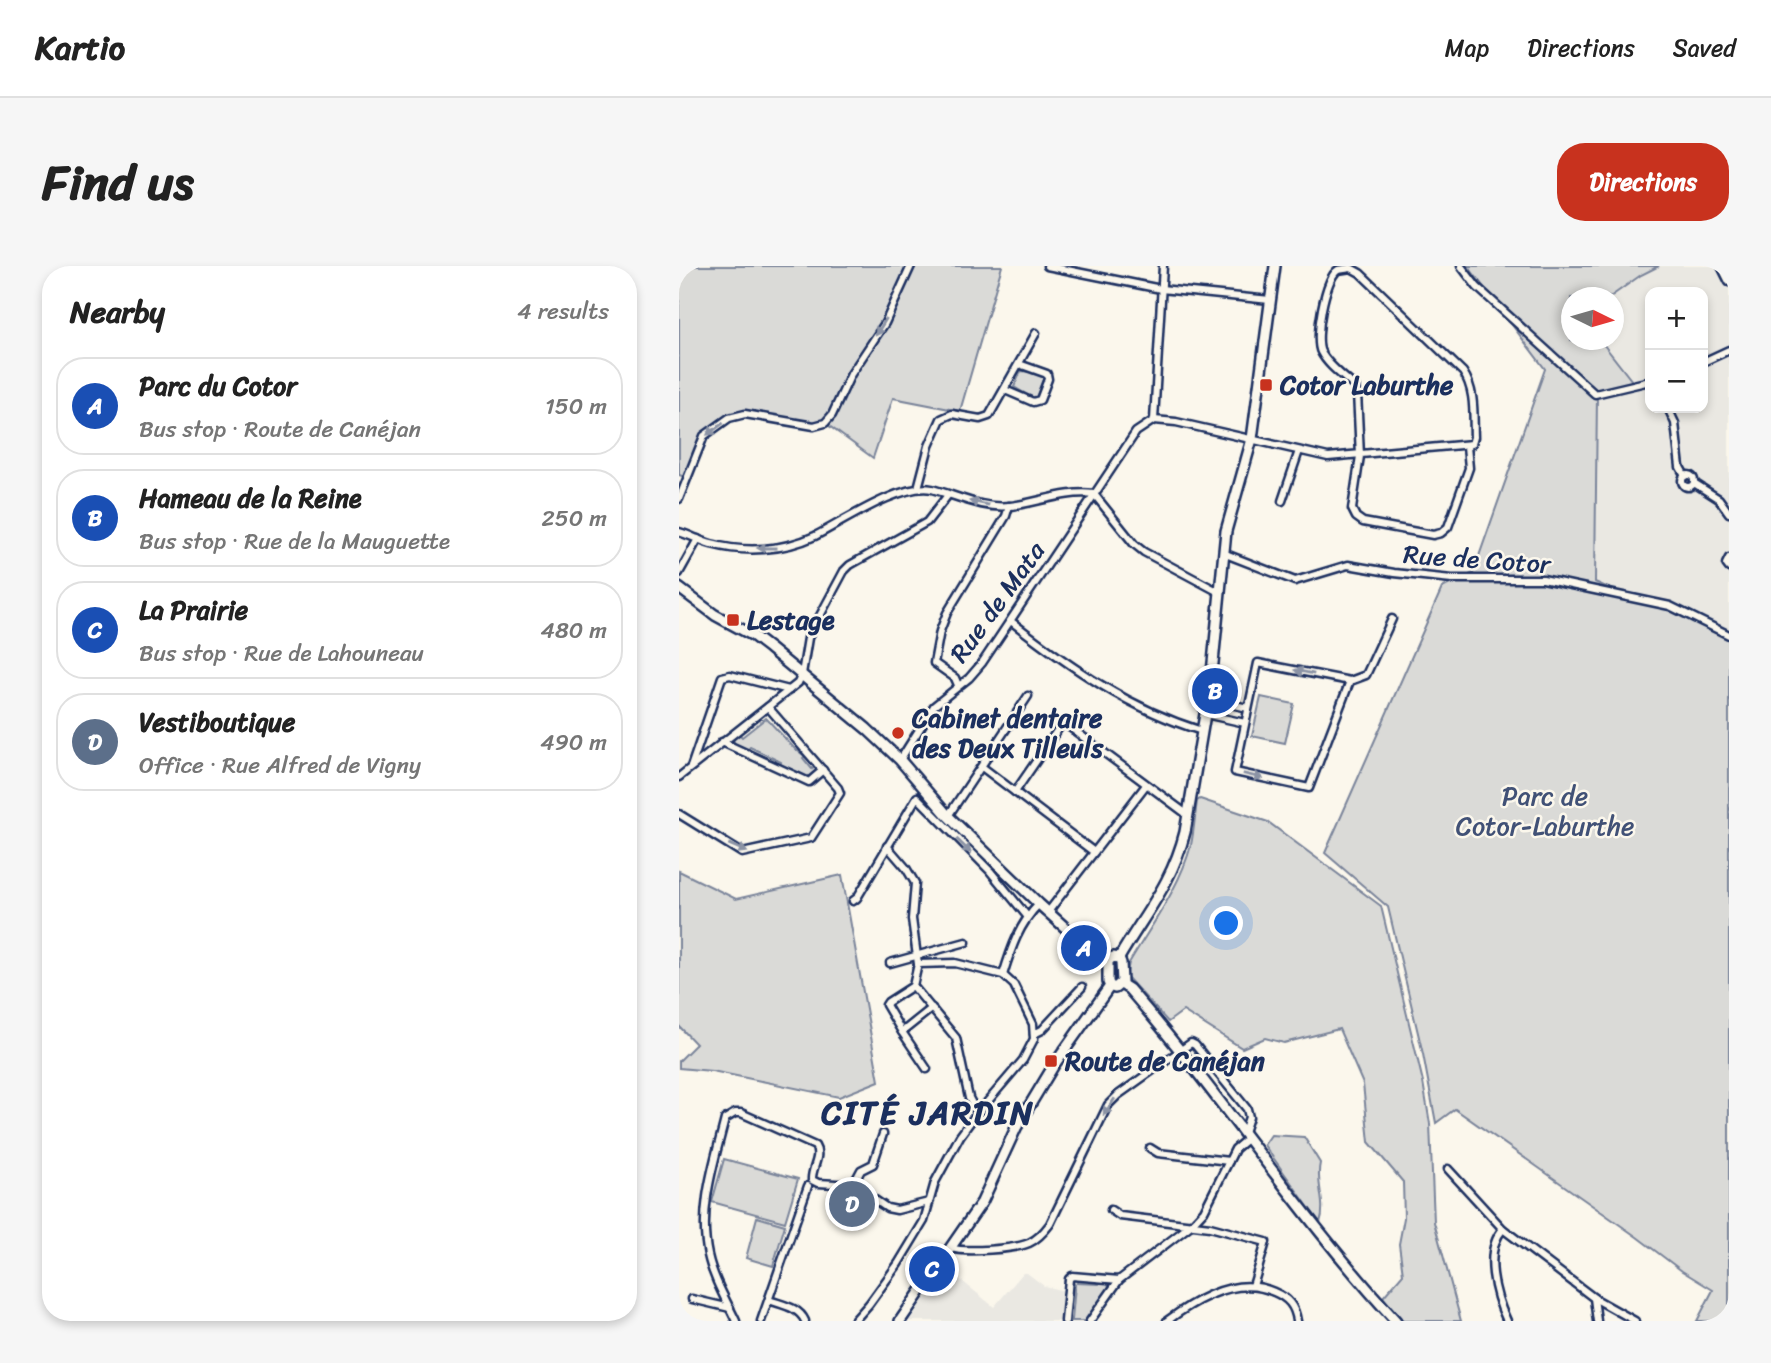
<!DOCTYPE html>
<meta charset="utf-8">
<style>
:root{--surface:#fff;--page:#f6f6f6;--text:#222;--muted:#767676;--line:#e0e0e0;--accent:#c8321e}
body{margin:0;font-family:Sriracha,sans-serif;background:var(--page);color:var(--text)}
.controls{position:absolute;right:21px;top:21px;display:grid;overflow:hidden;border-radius:14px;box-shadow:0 4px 10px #0003}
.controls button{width:63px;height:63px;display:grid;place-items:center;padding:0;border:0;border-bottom:2px solid var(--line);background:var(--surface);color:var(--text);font:35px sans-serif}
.compass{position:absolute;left:882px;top:21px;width:63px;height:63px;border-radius:50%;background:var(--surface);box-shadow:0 4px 10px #0003;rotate:95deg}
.you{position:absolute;left:548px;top:658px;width:24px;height:24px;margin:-18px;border:5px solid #fff;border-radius:50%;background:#1a73e8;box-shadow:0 0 0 10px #1a73e833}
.badge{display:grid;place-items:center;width:46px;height:46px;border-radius:50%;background:var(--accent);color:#fff;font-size:23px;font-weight:700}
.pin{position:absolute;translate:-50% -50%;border:4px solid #fff;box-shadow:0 2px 7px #0006}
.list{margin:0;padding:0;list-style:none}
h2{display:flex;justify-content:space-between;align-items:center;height:91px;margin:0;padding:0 28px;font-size:30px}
h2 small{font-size:23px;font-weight:400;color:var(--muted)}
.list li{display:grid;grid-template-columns:46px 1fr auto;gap:21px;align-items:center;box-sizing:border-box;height:98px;margin:0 14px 14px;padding:0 14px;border:2px solid var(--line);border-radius:28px}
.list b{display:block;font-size:26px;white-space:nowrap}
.list p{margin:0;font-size:23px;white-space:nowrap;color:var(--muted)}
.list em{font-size:23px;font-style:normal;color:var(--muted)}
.map{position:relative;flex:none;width:1050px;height:1055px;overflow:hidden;border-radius:28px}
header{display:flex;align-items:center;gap:42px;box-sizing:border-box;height:98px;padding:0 35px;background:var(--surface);border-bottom:2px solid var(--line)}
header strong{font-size:33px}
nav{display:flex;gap:38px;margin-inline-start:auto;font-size:24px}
.intro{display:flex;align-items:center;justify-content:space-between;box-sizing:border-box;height:168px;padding:0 42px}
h1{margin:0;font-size:49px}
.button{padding:18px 32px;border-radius:28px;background:var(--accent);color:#fff;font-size:24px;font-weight:700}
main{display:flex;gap:42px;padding:0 42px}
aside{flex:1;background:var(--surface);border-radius:28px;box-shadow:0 4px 10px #0003}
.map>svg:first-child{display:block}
.built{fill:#eae8e2;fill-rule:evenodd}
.green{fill:#dadad7;stroke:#7a849a;stroke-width:2}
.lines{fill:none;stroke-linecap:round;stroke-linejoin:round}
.street-casing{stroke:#1b2f5e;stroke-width:11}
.secondary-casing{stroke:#1b2f5e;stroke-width:14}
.street{stroke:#fbf7ec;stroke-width:6}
.secondary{stroke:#fbf7ec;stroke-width:9}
.oneway{fill:#8b93a5}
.poi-dot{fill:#c8321e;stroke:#fbf7ec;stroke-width:2.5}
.labels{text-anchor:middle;stroke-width:5;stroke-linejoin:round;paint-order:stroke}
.poi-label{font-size:26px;font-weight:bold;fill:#1b2f5e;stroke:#fbf7ec;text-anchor:start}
.street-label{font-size:26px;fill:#1b2f5e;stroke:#fbf7ec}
.park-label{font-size:26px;fill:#415176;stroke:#fbf7ec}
.district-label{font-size:33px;font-weight:bold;letter-spacing:2px;fill:#1b2f5e;stroke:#fbf7ec}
</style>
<header>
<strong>Kartio</strong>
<nav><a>Map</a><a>Directions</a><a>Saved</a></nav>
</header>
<div class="intro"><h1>Find us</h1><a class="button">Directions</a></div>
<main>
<aside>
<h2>Nearby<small>4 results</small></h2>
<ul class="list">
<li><span class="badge" style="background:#1a4fb4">A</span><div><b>Parc du Cotor</b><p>Bus stop · Route de Canéjan</p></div><em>150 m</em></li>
<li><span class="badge" style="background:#1a4fb4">B</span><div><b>Hameau de la Reine</b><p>Bus stop · Rue de la Mauguette</p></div><em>250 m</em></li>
<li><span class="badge" style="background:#1a4fb4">C</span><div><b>La Prairie</b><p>Bus stop · Rue de Lahouneau</p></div><em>480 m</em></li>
<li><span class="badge" style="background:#5c6f8a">D</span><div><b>Vestiboutique</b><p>Office · Rue Alfred de Vigny</p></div><em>490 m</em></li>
</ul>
</aside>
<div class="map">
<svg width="1050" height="1055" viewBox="0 0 1050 1055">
<rect width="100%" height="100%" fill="#fbf7ec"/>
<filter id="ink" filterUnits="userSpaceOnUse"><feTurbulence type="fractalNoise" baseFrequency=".0143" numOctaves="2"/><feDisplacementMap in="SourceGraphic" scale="14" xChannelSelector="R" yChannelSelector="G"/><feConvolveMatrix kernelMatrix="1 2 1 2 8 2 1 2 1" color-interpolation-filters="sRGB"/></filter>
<g filter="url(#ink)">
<g class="built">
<path d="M980 0H1038L1050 22V365L991 336 934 324 916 316 918 129 956 119 921 74H934V32L931 31 962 9ZM971 26H1024V142H971Z"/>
<polygon points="267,1002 315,1041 344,1007 348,1007 365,1020 385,1025 382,1055 230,1055"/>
</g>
<g class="green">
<polygon points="0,0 323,0 281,145 214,132 194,192 146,157 139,160 59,149 25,170 9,212 0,209"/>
<polygon points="789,0 980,0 962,9 931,31 892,32 892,74 921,74 956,119 918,129 916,316 934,324 991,336 1050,365 1050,1055 1018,1055 1034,1024 1003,1005 958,971 776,843 757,857 744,788 709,641 646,587 763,322 794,307 866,103"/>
<polygon points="342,105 361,107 365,111 357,131 354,132 335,121"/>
<polygon points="582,431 615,438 606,477 573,470"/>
<polygon points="87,452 116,483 126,490 124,492 133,503 137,500 138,505 129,513 101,500 102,496 71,481 67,486 57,481 54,473 60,468 63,471"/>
<path d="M521 533 589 556 702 640 744 816 751 858 755 956 782 1055H724L704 1031 724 1008 720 978 725 952 724 916 690 876 684 818 660 763 605 777 586 772 563 782 504 745 489 756 447 710 450 697C472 660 501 621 512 579 515 565 516 549 518 535Z"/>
<polygon points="0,605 57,633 163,609 200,815 160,831 33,805 0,802 0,795 17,778 0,760"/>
<path d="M592 869 625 871 641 897C636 917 648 937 641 957L585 879Z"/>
<polygon points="45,893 119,913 106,956 33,936"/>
<polygon points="78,951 106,959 94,1000 67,992"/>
<polygon points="400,1012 398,1017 420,1018 423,1014 429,1016 430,1022 407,1055 388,1055 389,1052 393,1054 396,1019 392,1015"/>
</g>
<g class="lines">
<g class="street-casing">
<g id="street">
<polyline points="368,0 482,23 591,34"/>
<polyline points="782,0 798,21 916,128 971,115"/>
<polyline points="1042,0 1050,16"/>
<polyline points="1024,96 1050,84"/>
<polyline points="326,124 354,136 361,134 369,113 368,108 340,98"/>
<polyline points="989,142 996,157 1001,201 1006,210"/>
<polyline points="475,154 484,0"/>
<circle cx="1009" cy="215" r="6"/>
<polyline points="1015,217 1040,233 1050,247"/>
<polyline points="239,222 250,180 262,153 273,148 301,153 310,150 357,67"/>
<polyline points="415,228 455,278 465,286 540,326"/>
<polyline points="0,233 25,170 50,152 66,148 135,160 146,157 153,149 172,108 206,57 232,0"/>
<polyline points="603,235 620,185"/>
<path d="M0 266C11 269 21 275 32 278 66 287 104 285 136 270 164 256 223 216 253 223 279 230 303 243 331 240 359 237 387 224 415 228"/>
<polyline points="544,287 616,315 669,299 715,307 773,313 864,313 991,340 1050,369"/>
<polyline points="1050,292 1047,298 1050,302"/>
<polyline points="0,307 19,273"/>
<path d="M333 356C392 402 451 443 523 465"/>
<polyline points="671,415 630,522 556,506 579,397 671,415 687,409 713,353"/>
<polyline points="279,419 276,412 255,397 261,365 268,347 327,250 330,240"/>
<polyline points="529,433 569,442"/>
<polyline points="526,448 566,457"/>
<polyline points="43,476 130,516 144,504"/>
<path d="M221 494 255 440 290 412 303 397 457 166 475 154 497 156 649 191 793 178 795 171C794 150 797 125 784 106L681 7 672 2 659 4C646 12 635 73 642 86 649 100 666 111 677 122L678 126 681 190 673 243 677 251 684 256 754 269 762 267 769 261 790 202 788 180"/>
<polyline points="12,501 43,411 51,409 110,424"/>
<polyline points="303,501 336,526"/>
<polyline points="0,511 119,417 123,408 129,372 165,305 171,299 248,256 269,229"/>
<polyline points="0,548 63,587 132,572 161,527 159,522 89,441"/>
<polyline points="269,550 349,430"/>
<polyline points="208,580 227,602 236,617 233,653 239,698 234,720 277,772 290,832 298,847"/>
<polyline points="415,586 336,526 384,456 509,549"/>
<polyline points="174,635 178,632 238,531 311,605 348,650"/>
<polyline points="369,646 467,519"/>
<polyline points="211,697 287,676"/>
<path d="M324 709C332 683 340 658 360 638"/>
<polyline points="234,720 209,736 207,739 223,766 253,742"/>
<polyline points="223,766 248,803"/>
<polyline points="355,768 363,764 403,721"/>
<polyline points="471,882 479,887 550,895"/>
<polyline points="769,903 824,963 915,1032 918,1055"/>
<polyline points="174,919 182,904 194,898 204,868"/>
<polyline points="432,944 441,950 531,961 587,976 574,1020"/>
<path d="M824 963C804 985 816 1030 828 1055"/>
<path d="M272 982C286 987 337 983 350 977 359 973 365 966 371 958L429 839 439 829 512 777 516 779 568 843 570 851 565 866"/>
<polyline points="915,1032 956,1055"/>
<polyline points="13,1033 51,1042"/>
<path d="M90 1034C103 1039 120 1041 126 1055"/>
<path d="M57 1055C47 1034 34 1012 29 989 19 944 35 897 46 853L56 847H62L136 880C143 891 132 902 133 914L139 917 174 919 208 942 218 944 250 936"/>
<polyline points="82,1055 129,920"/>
<polyline points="175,1055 190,1038 219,998 245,955 256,916 281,870 292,855 344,794 355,773 354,758 335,719 324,709 276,697 239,698"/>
<polyline points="386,1055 390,1013 393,1010 440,1014"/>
<polyline points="411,1055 440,1014 512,959 525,945 556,883 569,872"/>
<path d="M488 1055C517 1033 559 1009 595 1026 609 1032 616 1040 618 1055"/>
</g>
</g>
<g class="secondary-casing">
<g id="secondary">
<polyline points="0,322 36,349 73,369 90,382 188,463 221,494 269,550 360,638 411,684 429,695"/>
<polygon points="434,691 440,692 442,697 443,716 436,722 431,720 429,716 429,695"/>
<path d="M440 692C466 647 493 618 506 566L533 407 547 265 573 173 596 0"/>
<path d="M442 718 450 723C543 830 621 951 717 1055"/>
<polyline points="221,1055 303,936 337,862 375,799 431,720"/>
</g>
</g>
<use href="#street" class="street"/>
<use href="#secondary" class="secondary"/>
</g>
<defs><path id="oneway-solid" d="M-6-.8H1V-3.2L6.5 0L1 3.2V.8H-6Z" transform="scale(1.75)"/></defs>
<g class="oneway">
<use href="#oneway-solid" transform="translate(202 61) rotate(122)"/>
<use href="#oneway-solid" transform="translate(36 163) rotate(144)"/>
<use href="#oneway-solid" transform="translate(300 237) rotate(-168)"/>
<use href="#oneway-solid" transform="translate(88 282) rotate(-180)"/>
<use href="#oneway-solid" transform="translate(625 406) rotate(-169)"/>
<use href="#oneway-solid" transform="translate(574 510) rotate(13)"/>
<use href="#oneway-solid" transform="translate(285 580) rotate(44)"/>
<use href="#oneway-solid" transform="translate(59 582) rotate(23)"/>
<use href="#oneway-solid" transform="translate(430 841) rotate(124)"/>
</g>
</g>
<g class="poi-dot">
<rect x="580" y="112" width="14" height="14" rx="3.5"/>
<rect x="47" y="347" width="14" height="14" rx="3.5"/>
<circle cx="219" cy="467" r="7"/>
<rect x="365" y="788" width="14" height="14" rx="3.5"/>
</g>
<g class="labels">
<g class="poi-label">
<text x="601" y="128">Cotor Laburthe</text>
<text x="68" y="363">Lestage</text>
<text x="233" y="461">Cabinet dentaire<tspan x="233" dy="30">des Deux Tilleuls</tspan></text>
<text x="386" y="804">Route de Canéjan</text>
</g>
<g class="street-label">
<text transform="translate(798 293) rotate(4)" y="9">Rue de Cotor</text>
<text transform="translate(318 336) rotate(-54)" y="9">Rue de Mata</text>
</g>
<g class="park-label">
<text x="866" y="539">Parc de<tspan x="866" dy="30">Cotor-Laburthe</tspan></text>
</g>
<g class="district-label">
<text x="249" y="858">CITÉ JARDIN</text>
</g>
</g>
</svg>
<div class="controls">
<button>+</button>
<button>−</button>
</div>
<svg class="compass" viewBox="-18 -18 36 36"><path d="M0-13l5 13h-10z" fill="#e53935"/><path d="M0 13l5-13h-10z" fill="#767676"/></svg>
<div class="you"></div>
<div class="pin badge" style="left:405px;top:682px;background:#1a4fb4">A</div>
<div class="pin badge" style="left:536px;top:425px;background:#1a4fb4">B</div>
<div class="pin badge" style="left:253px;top:1003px;background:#1a4fb4">C</div>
<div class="pin badge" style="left:173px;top:938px;background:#5c6f8a">D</div>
</div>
</main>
